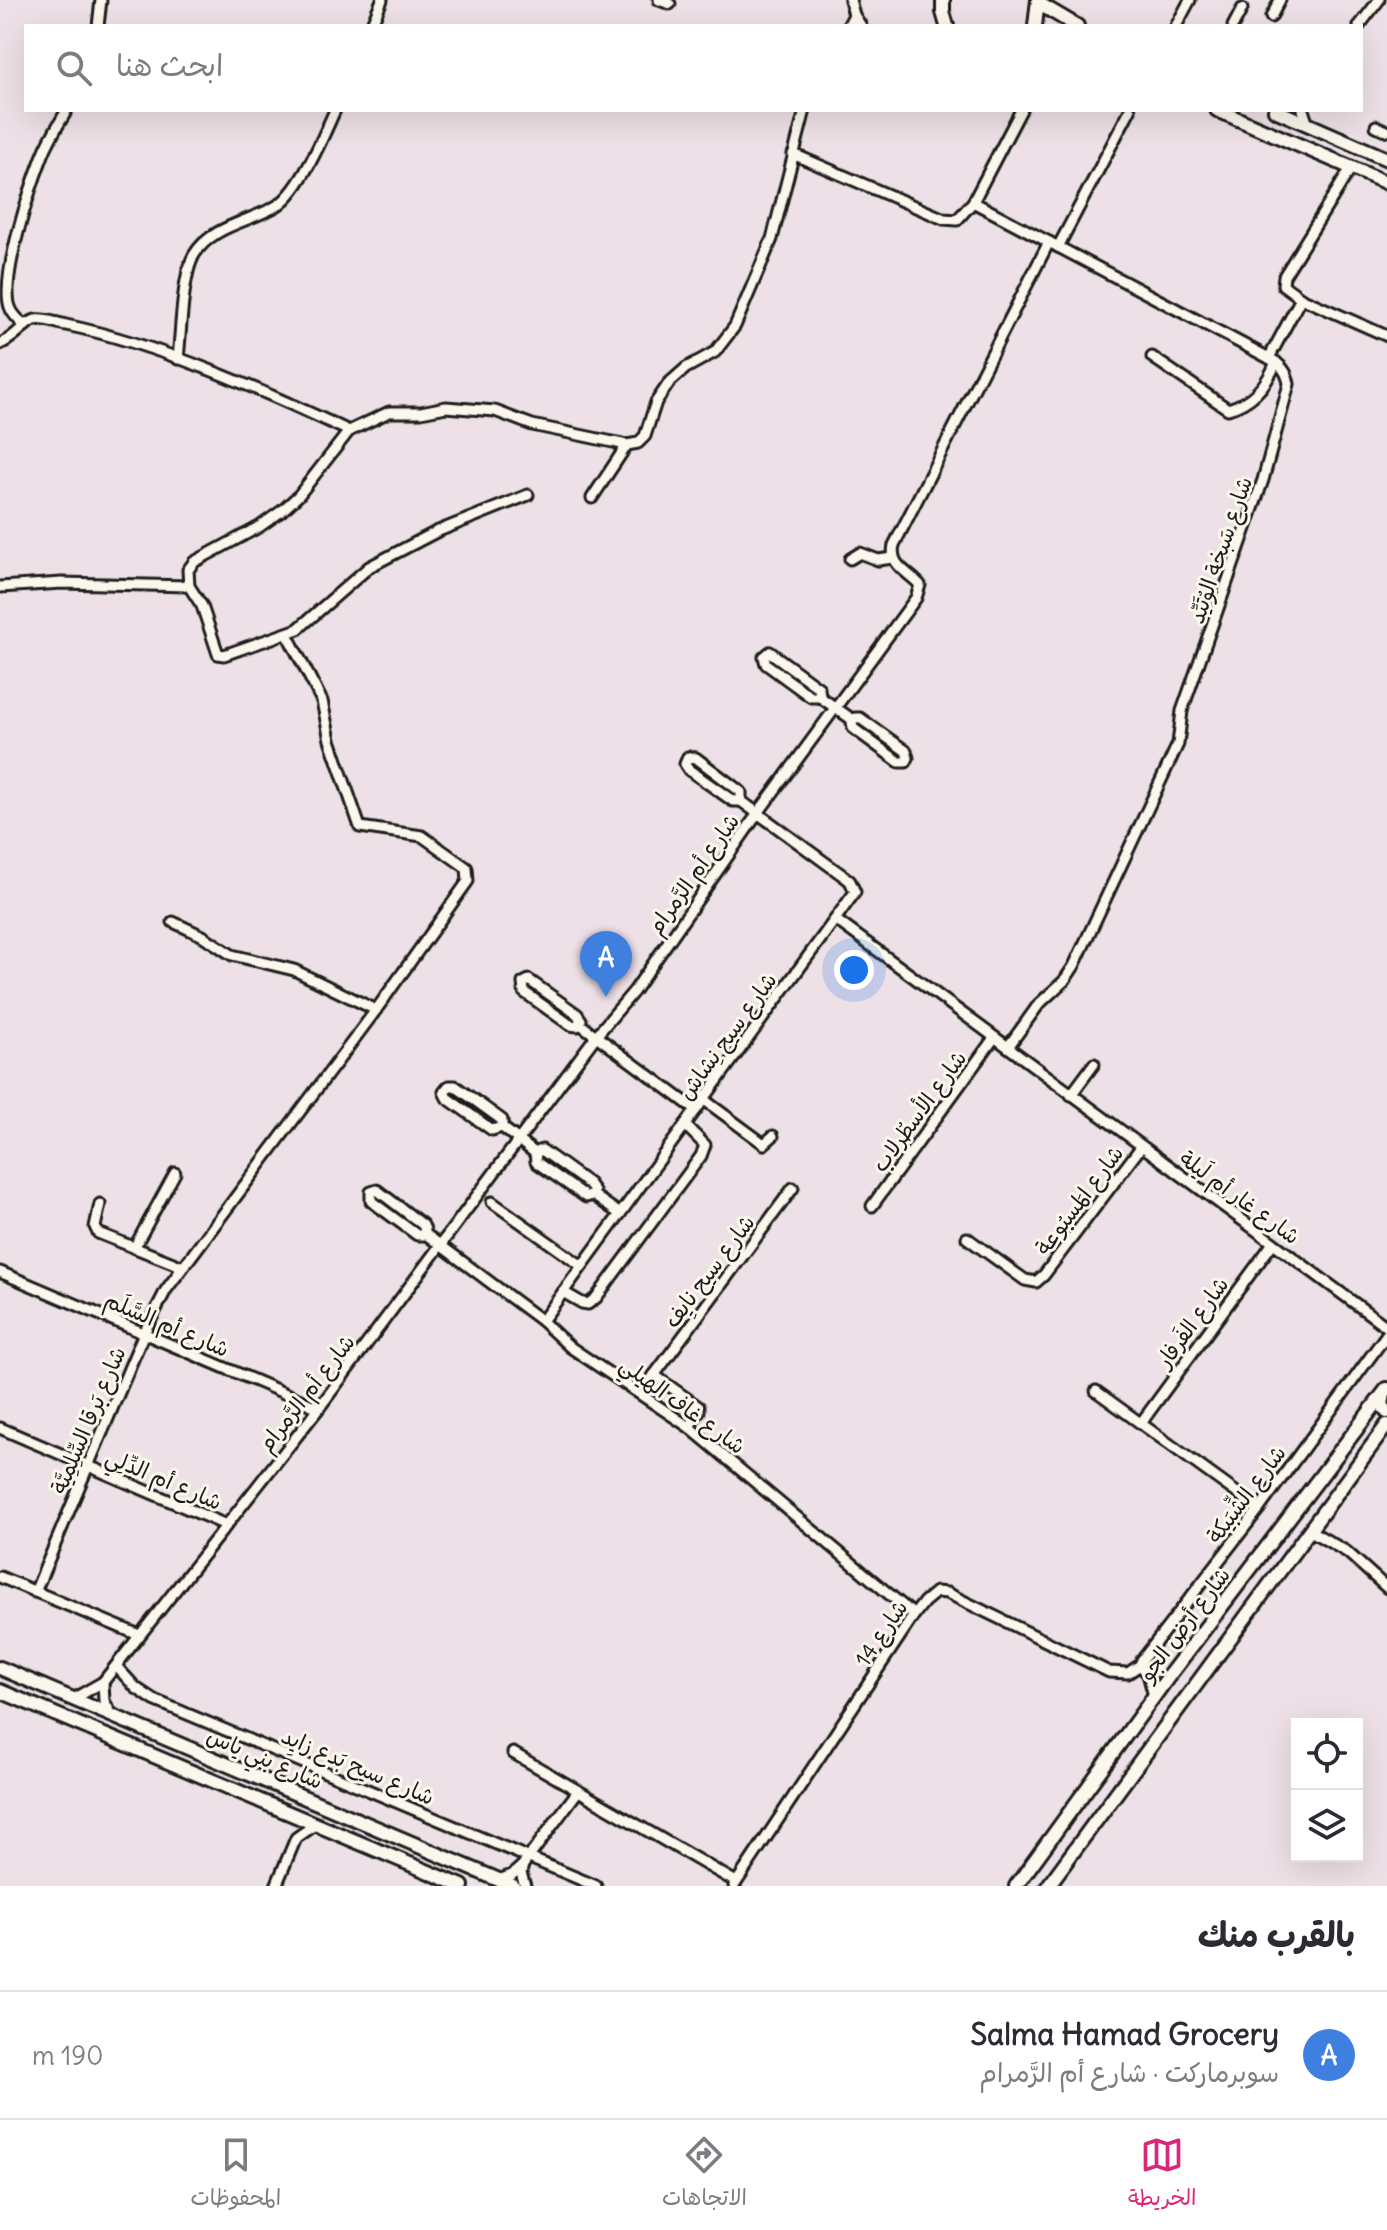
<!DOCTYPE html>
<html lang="ar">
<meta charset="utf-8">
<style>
:root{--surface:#fff;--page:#f7f7f7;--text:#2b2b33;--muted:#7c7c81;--line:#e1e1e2;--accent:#db2777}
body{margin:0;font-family:Delius,"Playpen Sans Arabic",sans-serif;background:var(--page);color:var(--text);direction:rtl}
.controls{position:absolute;right:24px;bottom:24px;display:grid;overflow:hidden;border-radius:0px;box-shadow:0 8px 32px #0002}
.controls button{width:72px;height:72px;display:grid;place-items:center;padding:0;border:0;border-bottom:2px solid var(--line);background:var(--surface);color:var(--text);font:40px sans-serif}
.you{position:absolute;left:854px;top:970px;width:28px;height:28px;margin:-20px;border:6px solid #fff;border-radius:50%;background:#1a73e8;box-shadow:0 0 0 12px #1a73e833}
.badge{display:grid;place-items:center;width:52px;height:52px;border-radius:50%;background:var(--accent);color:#fff;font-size:26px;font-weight:700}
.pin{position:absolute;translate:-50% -66px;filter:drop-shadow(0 2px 4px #0008)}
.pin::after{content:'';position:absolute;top:42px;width:28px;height:24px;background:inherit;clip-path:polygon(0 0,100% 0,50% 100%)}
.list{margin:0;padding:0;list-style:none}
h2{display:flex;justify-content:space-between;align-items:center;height:104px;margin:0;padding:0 32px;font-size:34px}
h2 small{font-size:26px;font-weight:400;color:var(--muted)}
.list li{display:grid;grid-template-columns:52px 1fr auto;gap:24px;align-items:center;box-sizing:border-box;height:128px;padding:0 32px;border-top:2px solid var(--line)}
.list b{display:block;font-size:30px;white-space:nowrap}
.list p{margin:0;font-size:26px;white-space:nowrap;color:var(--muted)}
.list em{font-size:26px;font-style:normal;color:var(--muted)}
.icon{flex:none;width:44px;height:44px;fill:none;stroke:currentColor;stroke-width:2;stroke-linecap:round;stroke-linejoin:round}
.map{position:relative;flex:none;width:1387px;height:1886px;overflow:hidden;direction:ltr}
.search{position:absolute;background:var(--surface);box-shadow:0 8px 32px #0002;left:24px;right:24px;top:24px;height:88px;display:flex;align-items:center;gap:20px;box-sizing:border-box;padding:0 28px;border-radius:0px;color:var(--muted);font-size:30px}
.sheet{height:232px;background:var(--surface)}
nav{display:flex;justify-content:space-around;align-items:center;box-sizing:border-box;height:112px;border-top:2px solid var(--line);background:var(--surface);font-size:22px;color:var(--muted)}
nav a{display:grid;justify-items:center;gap:4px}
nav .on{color:var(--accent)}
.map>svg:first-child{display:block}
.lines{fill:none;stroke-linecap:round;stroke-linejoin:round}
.street-casing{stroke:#1c1c1c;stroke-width:15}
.secondary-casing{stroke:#1c1c1c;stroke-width:18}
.street{stroke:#fbf7ec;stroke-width:9}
.secondary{stroke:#fbf7ec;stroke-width:12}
.labels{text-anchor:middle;stroke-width:6;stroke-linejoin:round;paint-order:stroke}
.street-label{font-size:22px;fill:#1c1c1c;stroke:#fbf7ec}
</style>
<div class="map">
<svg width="1387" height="1886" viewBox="0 0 1387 1886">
<rect width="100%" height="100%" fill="#ede0e6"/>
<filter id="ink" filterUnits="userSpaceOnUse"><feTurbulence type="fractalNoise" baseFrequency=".0125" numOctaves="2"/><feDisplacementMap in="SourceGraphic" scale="16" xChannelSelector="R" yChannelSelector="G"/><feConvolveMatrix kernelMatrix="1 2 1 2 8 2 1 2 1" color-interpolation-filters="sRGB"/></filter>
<g filter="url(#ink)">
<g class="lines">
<g class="street-casing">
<g id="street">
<polyline points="659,0 670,4"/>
<polyline points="850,0 854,15 861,26"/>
<polyline points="1271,17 1280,0"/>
<polyline points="98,26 101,0"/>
<polyline points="371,26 382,0"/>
<polyline points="848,26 854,15"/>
<polyline points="1176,26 1190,0"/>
<polyline points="1233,26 1242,9"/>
<polyline points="1359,26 1379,0"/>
<polyline points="1303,110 1308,125"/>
<polyline points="1376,126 1387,131"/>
<polyline points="793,154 944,219 957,220 973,202 1021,110"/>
<polyline points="1351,168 1284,276 1283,285 1301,298 1387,336"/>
<path d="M973 202 1269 358C1281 365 1287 371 1289 384L1263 480 1182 711 1178 744 1074 966 1064 981 1039 1004 1008 1047"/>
<polyline points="1058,247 1130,110"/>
<path d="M25 326C19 320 13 316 10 307 0 277 31 186 43 155 49 139 59 124 67 110"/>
<path d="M0 344C15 338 24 323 35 320 44 318 56 323 66 325 158 344 264 391 349 431L389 412H421L446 407 495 411 532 425 627 445"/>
<path d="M1152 357 1228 409C1253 402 1267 385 1276 362"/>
<polyline points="1269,358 1301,298"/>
<path d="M178 359C181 333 182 276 194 255 212 225 251 222 278 205 301 190 324 135 335 110"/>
<polyline points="349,431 299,495 283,510 259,527 194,562 188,570 189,586 202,606 218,654 224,655 298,629 369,567 436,532 528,495"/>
<polyline points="592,498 627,445 638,443 645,436 656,402 669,383 686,368 715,352 735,326 772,239 805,110"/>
<polyline points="850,559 860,553 878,560 893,558"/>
<polyline points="0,587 62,583 189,586"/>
<polygon points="770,652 819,688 820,697 811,697 766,664 764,657"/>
<polyline points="820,697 853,720"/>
<polygon points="855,718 860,718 906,751 908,758 906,762 899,762 853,728 852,722"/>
<polygon points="688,757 696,758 741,792 741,801 733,801 689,770 685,764"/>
<polyline points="836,920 1387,1327"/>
<polyline points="173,922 203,936 232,955 294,970 376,1010"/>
<polygon points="529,980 577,1014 581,1020 577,1026 570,1025 524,992 523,983"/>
<polyline points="580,1024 696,1110"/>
<polygon points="449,1086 455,1086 502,1120 502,1127 492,1130 447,1098 444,1092"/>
<polyline points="1071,1095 1094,1064"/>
<polyline points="703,1099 764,1144 773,1136"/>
<polyline points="502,1127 535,1153"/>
<polygon points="542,1150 589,1184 594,1191 593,1195 586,1197 536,1162 535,1153"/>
<polygon points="377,1190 423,1225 425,1230 423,1235 417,1235 371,1201 371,1192"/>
<polyline points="593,1195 620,1214"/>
<polyline points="492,1202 582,1266"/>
<polyline points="100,1204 95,1227 98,1233 183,1267"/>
<polyline points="872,1206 994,1038"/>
<polyline points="424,1233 542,1321 570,1347 689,1427 914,1615"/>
<polyline points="967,1238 1025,1280 1036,1282 1044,1275 1141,1147"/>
<polyline points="134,1248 175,1173"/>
<polyline points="0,1272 319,1408"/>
<polyline points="563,1292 582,1303 588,1304 596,1298 701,1156 705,1145 685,1125"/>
<polyline points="542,1321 855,892 850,881 845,877 741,801"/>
<polyline points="654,1375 699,1407 699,1411 689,1427"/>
<polyline points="1096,1391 1259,1509"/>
<polyline points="641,1393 793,1188"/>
<polyline points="1141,1423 1273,1243"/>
<polyline points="0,1428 226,1525"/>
<polyline points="1309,1530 1347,1552 1387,1588"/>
<polyline points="0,1577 139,1635"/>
<polyline points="35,1592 144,1333 166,1290 376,1010 468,881 467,868 422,836 360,827 330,740 322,701 287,634"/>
<polyline points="116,1666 136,1688 154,1700 596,1886"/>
<polyline points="103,1682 104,1701 112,1715"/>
<polyline points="1154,1696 1148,1674 1140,1665 1142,1660 1259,1509 1387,1334"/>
<path d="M73 1699 103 1682 319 1408 596 1036 634 991 758 813 916 598 920 585C908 571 889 566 894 545L1049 242"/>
<polyline points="513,1753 736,1882"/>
<polyline points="523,1865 521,1873 525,1886"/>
<polyline points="499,1880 512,1875 523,1865 578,1791"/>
<polyline points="276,1886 296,1838 316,1824"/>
<polyline points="734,1886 914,1615 924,1602 936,1592 947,1593 1109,1672 1128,1673 1140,1665"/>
</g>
</g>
<g class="secondary-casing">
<g id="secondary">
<polyline points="943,0 943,12 947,26"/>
<polyline points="1038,3 1077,26"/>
<polyline points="1035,26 1038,0"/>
<polyline points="1217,110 1387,183"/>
<polyline points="1275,110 1387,159"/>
<polyline points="1384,1394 1382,1405 1387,1412"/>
<polyline points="0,1668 513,1886"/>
<polyline points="0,1691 462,1886"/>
<polyline points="1016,1886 1171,1673 1387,1389"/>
<polyline points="1048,1886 1387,1425"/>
</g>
</g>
<use href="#street" class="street"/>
<use href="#secondary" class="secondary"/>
</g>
</g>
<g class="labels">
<g class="street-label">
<text transform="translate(1220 550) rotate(-71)" y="8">شارع سَبخة الوُتَيِّد</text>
<text transform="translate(693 874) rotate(-55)" y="8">شارع أم الرَّمرام</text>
<text transform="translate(727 1036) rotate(-54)" y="8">شارع سيح نِشاش</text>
<text transform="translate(919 1111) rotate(-54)" y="8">شارع الأسطُرلاب</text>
<text transform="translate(1240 1197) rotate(36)" y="8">شارع غار أم لَيلة</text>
<text transform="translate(1079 1200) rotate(-53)" y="8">شارع المَسبُوعة</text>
<text transform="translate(709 1271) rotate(-53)" y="8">شارع سيح نايِف</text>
<text transform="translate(1192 1322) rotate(-54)" y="8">شارع الفَرفار</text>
<text transform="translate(167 1324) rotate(23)" y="8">شارع أم السَّلَم</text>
<text transform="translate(306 1393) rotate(-52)" y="8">شارع أم الرَّمرام</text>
<text transform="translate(683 1405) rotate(36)" y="8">شارع غاف الهيلي</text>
<text transform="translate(88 1420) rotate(-67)" y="8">شارع بَرقا السِّلِمِيَّة</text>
<text transform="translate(164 1479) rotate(23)" y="8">شارع أم الدِّلِي</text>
<text transform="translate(1246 1494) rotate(-53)" y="8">شارع الشِّبَيكة</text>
<text transform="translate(1184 1624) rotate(-53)" y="8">شارع أرض الجو</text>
<text transform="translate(881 1633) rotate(-56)" y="8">شارع 14</text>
<text transform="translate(265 1758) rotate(23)" y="8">شارع بني ياس</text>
<text transform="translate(358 1766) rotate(23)" y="8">شارع سيح بَدع زايِد</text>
</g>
</g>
</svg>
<div class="controls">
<button><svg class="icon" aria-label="locate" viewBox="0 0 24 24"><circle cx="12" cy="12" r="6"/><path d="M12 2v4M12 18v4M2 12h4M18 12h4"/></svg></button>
<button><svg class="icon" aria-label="layers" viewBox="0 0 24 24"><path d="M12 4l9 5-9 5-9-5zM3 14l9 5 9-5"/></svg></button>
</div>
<div class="you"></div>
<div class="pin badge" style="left:606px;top:997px;background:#3f7fe0">A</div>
<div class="search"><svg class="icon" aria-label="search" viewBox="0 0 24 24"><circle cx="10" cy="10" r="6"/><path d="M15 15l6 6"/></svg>ابحث هنا</div>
</div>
<section class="sheet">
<h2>بالقرب منك<small></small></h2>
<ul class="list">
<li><span class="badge" style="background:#3f7fe0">A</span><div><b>Salma Hamad Grocery</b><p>سوبرماركت · شارع أم الرَّمرام</p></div><em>190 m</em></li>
</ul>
</section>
<nav>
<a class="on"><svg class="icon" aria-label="map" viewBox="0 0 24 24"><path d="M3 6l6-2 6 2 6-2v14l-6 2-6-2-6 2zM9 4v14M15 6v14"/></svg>الخريطة</a>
<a><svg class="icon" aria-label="directions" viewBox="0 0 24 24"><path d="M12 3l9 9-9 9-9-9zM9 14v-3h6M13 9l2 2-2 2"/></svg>الاتجاهات</a>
<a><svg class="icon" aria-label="saved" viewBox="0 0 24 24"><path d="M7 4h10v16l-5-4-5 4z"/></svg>المحفوظات</a>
</nav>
